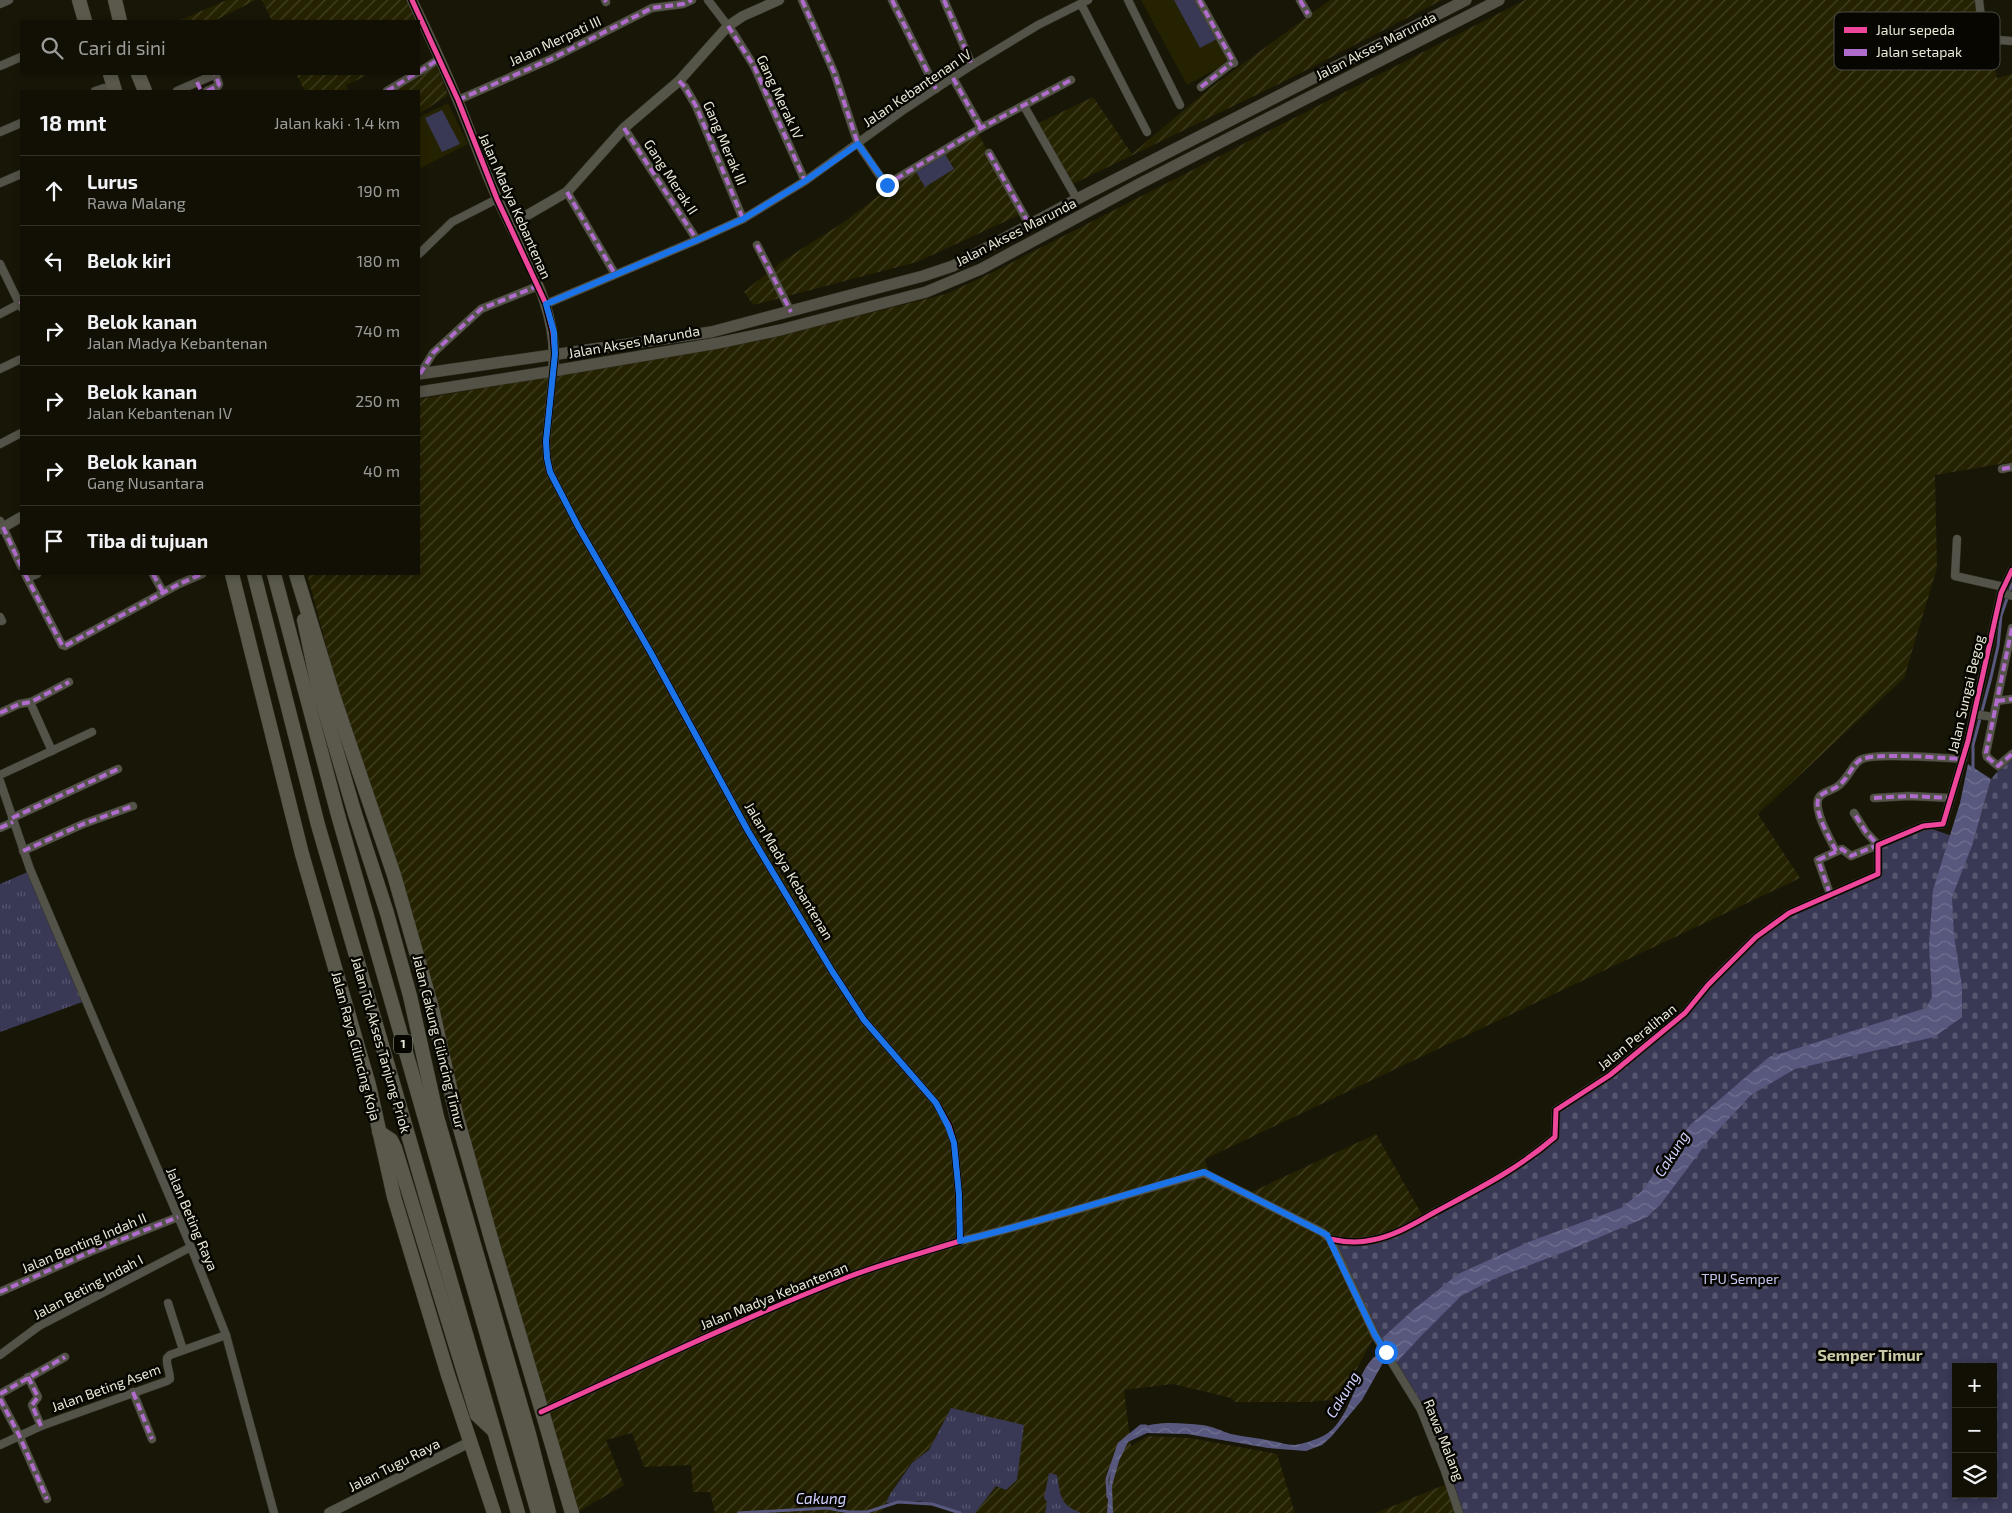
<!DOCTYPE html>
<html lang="id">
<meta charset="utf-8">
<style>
:root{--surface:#121005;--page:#1b190f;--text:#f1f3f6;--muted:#9c9d9a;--line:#313027}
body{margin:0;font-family:"Exo 2",sans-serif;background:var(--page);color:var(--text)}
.controls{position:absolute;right:15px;bottom:15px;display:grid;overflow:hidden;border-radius:0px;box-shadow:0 2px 8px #0003}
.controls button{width:45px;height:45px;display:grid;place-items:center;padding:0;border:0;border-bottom:1px solid var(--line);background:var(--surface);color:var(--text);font:25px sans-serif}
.stop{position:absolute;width:15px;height:15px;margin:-11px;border:4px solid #1a73e8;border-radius:50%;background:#fff}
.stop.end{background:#1a73e8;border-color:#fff;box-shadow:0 1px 5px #0008}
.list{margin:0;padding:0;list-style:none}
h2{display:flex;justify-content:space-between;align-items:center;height:65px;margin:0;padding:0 20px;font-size:21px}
h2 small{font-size:16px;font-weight:400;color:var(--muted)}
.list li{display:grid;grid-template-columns:32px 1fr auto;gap:15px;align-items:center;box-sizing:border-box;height:70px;padding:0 20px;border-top:1px solid var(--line)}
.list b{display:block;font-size:19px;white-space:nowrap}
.list p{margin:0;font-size:16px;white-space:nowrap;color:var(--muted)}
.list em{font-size:16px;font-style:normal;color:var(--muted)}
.icon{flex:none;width:28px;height:28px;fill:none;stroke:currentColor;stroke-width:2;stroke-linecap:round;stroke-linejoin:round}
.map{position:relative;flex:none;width:2012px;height:1513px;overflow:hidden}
.search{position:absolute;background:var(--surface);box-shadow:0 2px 8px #0003;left:20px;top:20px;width:400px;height:55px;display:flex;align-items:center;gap:12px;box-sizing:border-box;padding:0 18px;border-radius:0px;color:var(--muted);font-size:19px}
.panel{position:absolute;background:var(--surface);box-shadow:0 2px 8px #0003;left:20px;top:90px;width:400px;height:485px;border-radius:0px}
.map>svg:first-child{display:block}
.built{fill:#242201}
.industrial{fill:url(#industrial-furrows)}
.grass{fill:url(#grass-tufts)}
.cemetery{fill:url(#cemetery-stones);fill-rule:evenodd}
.garden{fill:#393956}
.water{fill:url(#water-waves)}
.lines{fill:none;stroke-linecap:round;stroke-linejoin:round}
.stream{stroke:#58587f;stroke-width:3}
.street-casing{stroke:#343326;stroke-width:9}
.secondary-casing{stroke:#343326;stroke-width:11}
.primary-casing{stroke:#343326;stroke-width:12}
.highway-casing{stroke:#343326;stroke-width:15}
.street{stroke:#54534a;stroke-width:8}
.secondary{stroke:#55554a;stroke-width:10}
.primary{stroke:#545247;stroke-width:11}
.highway{stroke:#5a594c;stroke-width:14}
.quiet{stroke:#b06ccc;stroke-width:4;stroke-dasharray:8 4;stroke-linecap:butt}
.cycleway-casing{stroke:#070601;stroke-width:8}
.cycleway{stroke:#ed469a;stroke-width:5}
.route{stroke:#1a73e8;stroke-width:6}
.labels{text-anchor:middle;stroke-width:5;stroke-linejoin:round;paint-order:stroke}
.shield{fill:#070601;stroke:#a5a598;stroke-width:1}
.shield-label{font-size:12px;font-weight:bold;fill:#e9e9d8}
.street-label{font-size:14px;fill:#e9e9d8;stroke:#070601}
.park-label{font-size:14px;fill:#c6c7f3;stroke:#070601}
.water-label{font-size:15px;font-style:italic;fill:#d0d1fd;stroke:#070601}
.quarter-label{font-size:16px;font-weight:bold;fill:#cbcaa8;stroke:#070601}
.key{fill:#070601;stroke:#4b4a42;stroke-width:1}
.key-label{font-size:14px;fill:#e9e9d8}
</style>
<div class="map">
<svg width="2012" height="1513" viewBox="0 0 2012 1513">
<defs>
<pattern id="industrial-furrows" width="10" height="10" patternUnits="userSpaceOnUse" patternTransform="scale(1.25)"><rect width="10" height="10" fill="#242201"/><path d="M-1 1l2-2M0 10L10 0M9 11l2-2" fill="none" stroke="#444225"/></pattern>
<pattern id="grass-tufts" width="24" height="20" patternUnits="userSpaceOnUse" patternTransform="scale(1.25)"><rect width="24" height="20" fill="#393956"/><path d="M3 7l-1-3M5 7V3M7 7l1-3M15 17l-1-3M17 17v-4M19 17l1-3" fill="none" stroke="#56566e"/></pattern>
<pattern id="cemetery-stones" width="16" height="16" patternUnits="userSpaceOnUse" patternTransform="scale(1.25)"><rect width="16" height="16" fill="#393956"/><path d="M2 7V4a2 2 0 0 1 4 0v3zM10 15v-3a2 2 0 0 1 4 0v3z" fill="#56566e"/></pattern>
<pattern id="water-waves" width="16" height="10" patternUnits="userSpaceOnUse" patternTransform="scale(1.25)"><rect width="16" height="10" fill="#58587f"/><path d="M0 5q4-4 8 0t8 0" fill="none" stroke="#707090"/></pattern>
</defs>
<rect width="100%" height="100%" fill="#181607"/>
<g class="built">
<polygon points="1141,0 1198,0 1231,61 1187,85"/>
<polygon points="448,103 468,144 419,169 419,117"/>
</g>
<g class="industrial">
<polygon points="227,0 256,0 214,21 178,21"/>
<polygon points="262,0 406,0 416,21 272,21"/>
<polygon points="1330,0 1442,0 1281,83 1071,185 1037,124 1093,97 1132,154 1210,88"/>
<polygon points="1525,0 1980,0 1997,78 2012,74 2012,462 1935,475 1937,568 1904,678 1758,814 1800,878 1205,1159 1209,1175 1245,1195 1376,1134 1424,1218 1375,1335 1355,1372 1344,1403 1340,1399 1310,1402 1235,1402 1231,1398 1173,1384 1124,1390 1131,1446 1148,1436 1190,1438 1277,1454 1295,1513 975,1513 996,1486 951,1408 929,1450 911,1463 890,1494 881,1513 715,1513 710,1492 693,1492 691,1465 644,1467 632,1433 606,1440 624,1485 576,1513 572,1513 532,1403 501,1298 307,574 419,574 419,399 758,341 946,294 991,273"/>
<polygon points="434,59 448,95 419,114 419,91 381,91"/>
<polygon points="296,74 370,74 346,85 348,91 305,91"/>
<polygon points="977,131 1021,214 917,262 753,305 744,292 781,262 844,222 928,158"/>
<polygon points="1449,1483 1459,1513 1376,1513"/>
</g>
<g class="grass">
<polygon points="30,871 85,1001 0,1032 0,884"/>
<polygon points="951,1408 1024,1425 1017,1480 1006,1490 996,1486 975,1513 956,1513 920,1501 886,1503 890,1494 912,1463 929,1450"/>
<path d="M1049 1473 1057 1475C1061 1496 1059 1504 1081 1513H1045L1047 1502 1044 1498Z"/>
</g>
<path class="cemetery" d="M2012 754V1513H1459L1421 1410 1386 1352 1330 1239 1371 1240 1397 1232 1505 1175 1555 1137 1556 1110 1610 1075 1685 1013 1708 985 1789 913 1877 874 1878 845 1923 826 1973 843 1991 779ZM1956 1367H1993V1494H1956Z"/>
<g class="garden">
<polygon points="1174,0 1195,0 1217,39 1200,48"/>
<polygon points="442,110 460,144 442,152 425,118"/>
<polygon points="945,154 954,169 925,187 916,172"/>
</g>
<g class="water">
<polygon points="1968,764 1991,779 1973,843 1952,897 1954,936 1962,986 1962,1017 1934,1037 1795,1069 1751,1095 1708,1141 1660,1205 1647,1217 1567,1251 1496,1278 1461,1296 1422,1335 1394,1365 1379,1341 1413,1310 1458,1274 1531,1241 1621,1208 1641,1192 1690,1125 1769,1057 1926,1008 1932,997 1929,944 1933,890 1960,803"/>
<path d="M1383 1352 1390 1360 1384 1361 1362 1400 1331 1437 1322 1445 1306 1451 1268 1448 1187 1434 1147 1433 1128 1442 1119 1461 1112 1486 1113 1513H1107C1109 1493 1108 1473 1116 1453 1130 1417 1171 1422 1202 1425 1212 1426 1221 1431 1231 1434 1245 1437 1258 1438 1272 1441 1279 1442 1287 1445 1294 1445 1303 1444 1315 1440 1323 1436 1354 1421 1356 1360 1383 1352Z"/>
</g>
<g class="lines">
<g class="stream">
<polyline points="1973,771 1973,745 1991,677 1998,646 2001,616 2012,584"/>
<polyline points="1108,1497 1107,1479 1119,1444 1141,1426 1146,1426"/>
<polyline points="739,1513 827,1508 849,1512 867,1512 898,1502 932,1504 960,1513"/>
</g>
<g class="street-casing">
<g id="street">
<polyline points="605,0 606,2"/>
<polyline points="708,0 734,34 754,66 805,181"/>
<polyline points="802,0 834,72 858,144 886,185 981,128 1071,80"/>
<polyline points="892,0 936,89"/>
<polyline points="944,0 972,65"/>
<polyline points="1128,0 1180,105"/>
<polyline points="1199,0 1234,63"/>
<polyline points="1300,0 1308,14"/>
<polyline points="1979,0 1983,34 1985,39 2012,41"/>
<polyline points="0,4 9,0"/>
<polyline points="1081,4 1147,132"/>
<polyline points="0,66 21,57"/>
<polyline points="419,72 439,59"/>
<polyline points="953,78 981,128"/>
<polyline points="679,81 685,87 696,106 743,219"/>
<polyline points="1201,87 1232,63"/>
<polyline points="95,91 104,88"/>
<polyline points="177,91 216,74"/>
<polyline points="207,91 218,86 219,84 215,74"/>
<polyline points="387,91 415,74"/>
<polyline points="458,100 551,59 652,8 683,4 692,0"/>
<polyline points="1024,106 1077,199"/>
<polyline points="624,128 697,240"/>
<polyline points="0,132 21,123"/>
<polyline points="989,153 1029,224"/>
<polyline points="0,183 21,174"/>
<polyline points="567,192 615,274"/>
<polyline points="757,245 791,312"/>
<polyline points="419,254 452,222 497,199"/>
<polyline points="0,264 21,307"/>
<polyline points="546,304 697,240 743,219 805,181 902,111 972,65 1038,25 1088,0"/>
<polyline points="0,314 21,303"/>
<polyline points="0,369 21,359"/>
<polyline points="420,374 433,353 481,309 538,286"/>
<polyline points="0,444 21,433"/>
<polyline points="2002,469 2012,467"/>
<polyline points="0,521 21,566"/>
<polyline points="1957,539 1955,576 2004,587"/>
<polyline points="25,574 62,645 65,646 179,584 202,574"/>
<polyline points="153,574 163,592"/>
<polyline points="27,578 37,574"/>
<polyline points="2001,593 2012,596"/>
<polyline points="0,617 2,621"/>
<polyline points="2012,628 1986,753 1987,757 1998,766 2012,754"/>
<polyline points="1997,701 2012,699"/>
<polyline points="30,702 52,751"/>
<polyline points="0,713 19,704 31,702 69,682"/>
<polyline points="1974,714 1993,717"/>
<polyline points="0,775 92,732"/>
<polyline points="0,781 30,869 191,1247 226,1335 274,1513"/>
<polyline points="1874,798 1909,796 1951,798"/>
<polyline points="12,818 118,769"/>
<polyline points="0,828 13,822"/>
<polyline points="23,851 83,824 133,806"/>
<path d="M1836 851C1831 840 1809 805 1821 795 1826 791 1833 790 1838 786 1848 779 1852 765 1860 760 1871 752 1944 758 1963 759"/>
<polyline points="1830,894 1818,860 1842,849 1851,856 1878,845 1866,832 1854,813"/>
<path d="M1330 1239C1343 1242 1359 1243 1372 1240 1395 1236 1415 1223 1435 1212 1478 1189 1518 1169 1555 1137L1556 1110 1610 1075 1685 1013 1708 985 1756 937 1789 913 1878 874V845L1923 826 1943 824 1968 741 2001 593 2012 570"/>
<path d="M960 1241C1042 1222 1122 1195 1204 1173L1322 1232 1330 1239 1375 1335 1421 1410 1445 1471 1459 1513"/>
<polyline points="0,1292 92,1251 178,1217"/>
<polyline points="168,1303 183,1350"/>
<polyline points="0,1355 39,1326 191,1247"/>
<polyline points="28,1377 38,1397 32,1405 41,1426"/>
<polyline points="133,1392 152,1439"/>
<polyline points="0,1394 65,1357"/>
<polyline points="0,1399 19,1435 47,1499"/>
<path d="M541 1412C643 1366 743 1318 848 1277 884 1263 922 1253 960 1241L959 1195 954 1143 949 1126 936 1103 864 1020 832 971 748 831 651 653 579 528 550 472 547 458 546 441 553 371"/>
<path d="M0 1445 41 1426 167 1381 170 1379C170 1371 166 1366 167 1358L170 1355 226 1335"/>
</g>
</g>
<g class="secondary-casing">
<g id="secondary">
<path d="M412 0C428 33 444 67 458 101 472 134 483 168 498 200 523 255 560 309 553 371"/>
<polyline points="510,225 567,192 624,128 679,81 728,26 743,16 779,0"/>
<polyline points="0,529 21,517"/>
<polyline points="329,1513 472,1441"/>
</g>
</g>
<g class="primary-casing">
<g id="primary">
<polyline points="419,374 711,332 923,276 953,266 1077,199 1466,0"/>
<polyline points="419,392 553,371 718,343 780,330 926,292 981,269 1141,183 1499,0"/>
</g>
</g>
<g class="highway-casing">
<g id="highway">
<polyline points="79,0 85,21"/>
<polyline points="115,0 120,21"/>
<polyline points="110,74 115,91"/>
<polyline points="138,74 145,91"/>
<polyline points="232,574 302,854 369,1085 394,1197 448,1375 494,1513"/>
<polyline points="254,574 318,825 518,1513"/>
<polyline points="274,574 338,815 538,1513"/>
<polyline points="296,574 334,698 394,875 432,1008 456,1114 492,1242 572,1513"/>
<polyline points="304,620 319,691 355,814 387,913 410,996 437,1117 529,1434 549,1513"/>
<polyline points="379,1132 391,1140 395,1148 477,1415 493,1430"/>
</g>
</g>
<use href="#street" class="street"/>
<use href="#secondary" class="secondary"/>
<use href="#primary" class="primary"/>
<use href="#highway" class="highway"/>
<g class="quiet">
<polyline points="605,0 606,2"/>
<polyline points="802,0 834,72 858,144 886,185 981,128 1071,80"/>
<polyline points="892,0 936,89"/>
<polyline points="944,0 972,65"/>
<polyline points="1199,0 1234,63"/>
<polyline points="1300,0 1308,14"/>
<polyline points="728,26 754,66 805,181"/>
<polyline points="419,72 439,59"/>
<polyline points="953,78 981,128"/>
<polyline points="679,81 685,87 696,106 743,219"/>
<polyline points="197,82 201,91"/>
<polyline points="1201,87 1232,63"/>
<polyline points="207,91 218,86 219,84 215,74"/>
<polyline points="387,91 415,74"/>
<polyline points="458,100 551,59 652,8 683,4 692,0"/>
<polyline points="624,128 697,240"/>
<polyline points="989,153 1029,224"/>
<polyline points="567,192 615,274"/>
<polyline points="757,245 791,312"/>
<polyline points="20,304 21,303"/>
<polyline points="420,374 433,353 481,309 538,286"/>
<polyline points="2002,469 2012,467"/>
<polyline points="3,527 21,566"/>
<polyline points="25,574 62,645 65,646 179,584 202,574"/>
<polyline points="153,574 163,592"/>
<polyline points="2012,628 1986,753 1987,757 1998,766 2012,754"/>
<polyline points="1997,701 2012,699"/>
<polyline points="0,713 19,704 31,702 69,682"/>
<polyline points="1874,798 1909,796 1951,798"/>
<polyline points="12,818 118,769"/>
<polyline points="0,828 13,822"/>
<polyline points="23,851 83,824 133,806"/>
<path d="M1836 851C1831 840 1809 805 1821 795 1826 791 1833 790 1838 786 1848 779 1852 765 1860 760 1871 752 1944 758 1963 759"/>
<polyline points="1830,894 1818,860 1842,849 1851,856 1878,845 1866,832 1854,813"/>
<polyline points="0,1292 92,1251 178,1217"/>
<polyline points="28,1377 38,1397 32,1405 41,1426"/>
<polyline points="133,1392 152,1439"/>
<polyline points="0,1394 65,1357"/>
<polyline points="0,1399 19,1435 47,1499"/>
</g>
<g class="cycleway-casing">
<g id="cycleway">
<path d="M412 0 458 100 497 199 546 304 553 332 555 354 546 441 547 458 550 472 579 528 651 653 748 831 832 971 864 1020 936 1103 949 1126 954 1143 959 1195 960 1241C922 1253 884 1263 848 1277 743 1318 643 1366 541 1412"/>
<path d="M1330 1239C1343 1242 1359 1243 1372 1240 1395 1236 1415 1223 1435 1212 1478 1189 1518 1169 1555 1137L1556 1110 1610 1075 1685 1013 1708 985 1756 937 1789 913 1878 874V845L1923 826 1943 824 1968 741 2001 593 2012 570"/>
</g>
</g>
<use href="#cycleway" class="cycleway"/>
</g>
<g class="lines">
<path class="route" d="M887 185 858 144 805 181 743 219 697 240 546 304 554 332 555 354 546 441 547 458 550 472 579 528 651 653 748 831 832 971 864 1020 936 1103 948 1126 954 1143 959 1195 960 1241C1042 1222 1122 1195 1204 1172L1327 1235 1375 1335 1386 1352"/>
</g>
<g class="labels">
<rect class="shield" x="394" y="1034.5" width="18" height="19" rx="4"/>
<g class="shield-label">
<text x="403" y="1048">1</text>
</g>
<g class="street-label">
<text transform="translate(555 41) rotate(-25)" y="5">Jalan Merpati III</text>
<text transform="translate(1376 46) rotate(-27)" y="5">Jalan Akses Marunda</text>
<text transform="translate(917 88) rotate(-34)" y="5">Jalan Kebantenan IV</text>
<text transform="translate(780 97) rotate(65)" y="5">Gang Merak IV</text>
<text transform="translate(725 143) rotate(67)" y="5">Gang Merak III</text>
<text transform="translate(671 177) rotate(57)" y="5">Gang Merak II</text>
<text transform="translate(515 206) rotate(66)" y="5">Jalan Madya Kebantenan</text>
<text transform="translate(1016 232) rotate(-27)" y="5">Jalan Akses Marunda</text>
<text transform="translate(634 342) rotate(-10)" y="5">Jalan Akses Marunda</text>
<text transform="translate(1966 694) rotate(-77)" y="5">Jalan Sungai Begog</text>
<text transform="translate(789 871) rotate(59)" y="5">Jalan Madya Kebantenan</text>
<text transform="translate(1637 1037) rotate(-39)" y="5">Jalan Peralihan</text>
<text transform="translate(439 1042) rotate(76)" y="5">Jalan Cakung Cilincing Timur</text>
<text transform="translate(381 1045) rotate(74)" y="5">Jalan Tol Akses Tanjung Priok</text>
<text transform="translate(356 1046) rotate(75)" y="5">Jalan Raya Cilincing Koja</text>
<text transform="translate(192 1219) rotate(67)" y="5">Jalan Beting Raya</text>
<text transform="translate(84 1243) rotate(-23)" y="5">Jalan Benting Indah II</text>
<text transform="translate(88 1287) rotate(-28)" y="5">Jalan Beting Indah I</text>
<text transform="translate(774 1296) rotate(-22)" y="5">Jalan Madya Kebantenan</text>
<text transform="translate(106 1388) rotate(-20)" y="5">Jalan Beting Asem</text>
<text transform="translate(1444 1440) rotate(68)" y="5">Rawa Malang</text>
<text transform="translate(394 1465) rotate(-27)" y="5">Jalan Tugu Raya</text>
</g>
<g class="park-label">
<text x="1740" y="1284">TPU Semper</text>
</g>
<g class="water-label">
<text transform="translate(1672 1154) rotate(-57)" y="5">Cakung</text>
<text transform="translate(1343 1395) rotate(-59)" y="5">Cakung</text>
<text x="821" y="1504">Cakung</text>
</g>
<g class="quarter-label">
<text x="1870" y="1361">Semper Timur</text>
</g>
</g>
<rect x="1834" y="12" width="166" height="58" rx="8" class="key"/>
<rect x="1844" y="27" width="23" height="6" fill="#ed469a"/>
<rect x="1844" y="49" width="23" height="7" fill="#b06ccc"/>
<g class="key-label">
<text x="1876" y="35">Jalur sepeda</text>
<text x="1876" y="57">Jalan setapak</text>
</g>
</svg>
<div class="controls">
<button>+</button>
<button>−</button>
<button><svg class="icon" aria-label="layers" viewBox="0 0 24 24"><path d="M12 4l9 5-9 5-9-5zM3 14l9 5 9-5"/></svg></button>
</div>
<div class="stop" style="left:1386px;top:1352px"></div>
<div class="stop end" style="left:887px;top:185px"></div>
<div class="search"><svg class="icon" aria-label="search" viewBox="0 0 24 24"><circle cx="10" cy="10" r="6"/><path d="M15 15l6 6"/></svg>Cari di sini</div>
<section class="panel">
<h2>18 mnt<small>Jalan kaki · 1.4 km</small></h2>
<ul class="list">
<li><svg class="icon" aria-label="ahead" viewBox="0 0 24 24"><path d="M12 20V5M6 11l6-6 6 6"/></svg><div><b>Lurus</b><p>Rawa Malang</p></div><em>190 m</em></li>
<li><svg class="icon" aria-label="left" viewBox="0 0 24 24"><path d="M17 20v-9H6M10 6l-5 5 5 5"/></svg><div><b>Belok kiri</b></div><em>180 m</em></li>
<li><svg class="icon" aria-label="right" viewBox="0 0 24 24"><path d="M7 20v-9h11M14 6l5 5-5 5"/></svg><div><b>Belok kanan</b><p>Jalan Madya Kebantenan</p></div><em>740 m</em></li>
<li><svg class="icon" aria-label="right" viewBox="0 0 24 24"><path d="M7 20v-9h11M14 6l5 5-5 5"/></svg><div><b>Belok kanan</b><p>Jalan Kebantenan IV</p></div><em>250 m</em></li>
<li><svg class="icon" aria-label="right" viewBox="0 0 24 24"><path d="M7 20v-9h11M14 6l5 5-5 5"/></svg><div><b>Belok kanan</b><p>Gang Nusantara</p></div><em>40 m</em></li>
<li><svg class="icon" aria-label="arrive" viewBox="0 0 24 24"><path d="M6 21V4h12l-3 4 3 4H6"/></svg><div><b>Tiba di tujuan</b></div></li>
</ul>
</section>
</div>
